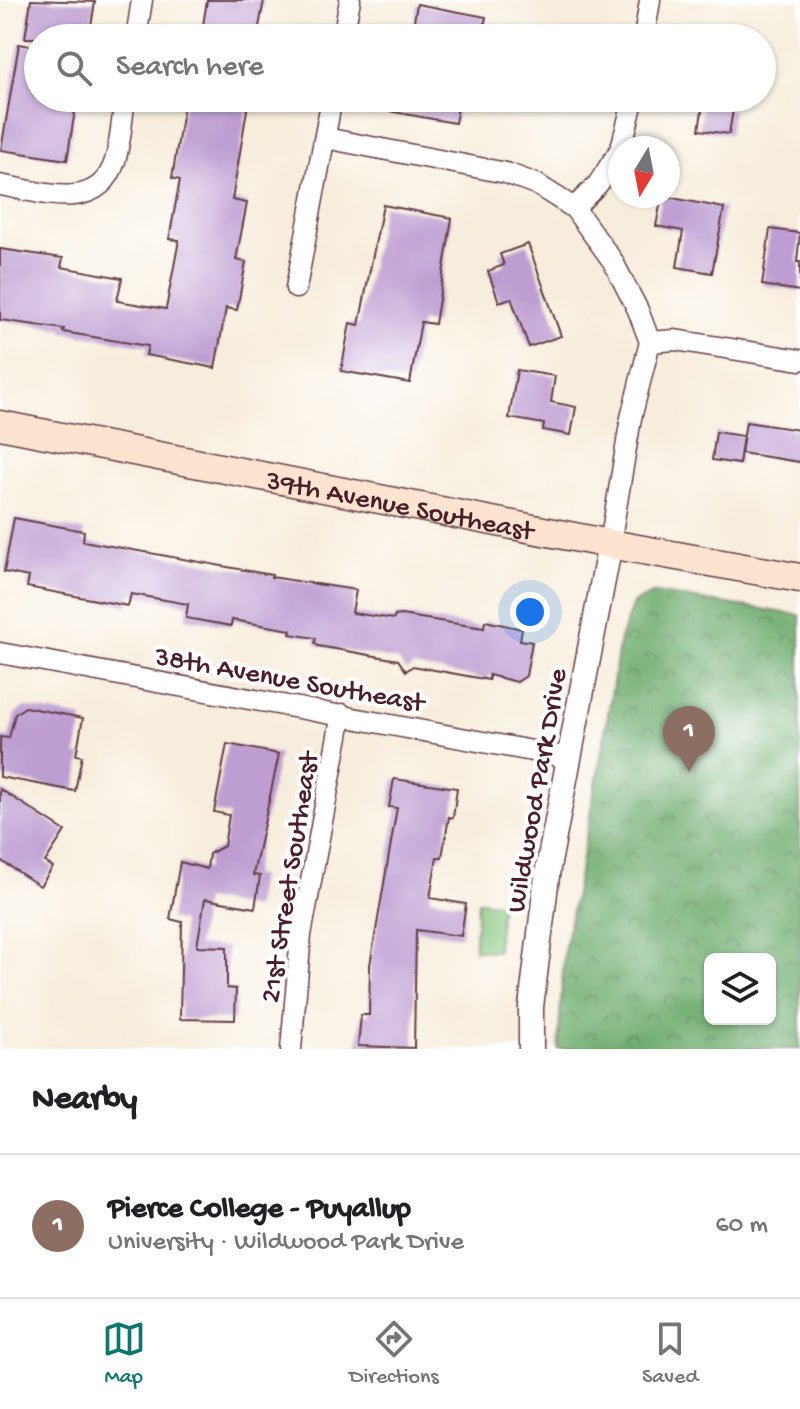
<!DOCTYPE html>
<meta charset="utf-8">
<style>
:root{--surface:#fff;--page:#f2f2f2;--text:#202124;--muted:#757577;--line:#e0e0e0;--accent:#0f766e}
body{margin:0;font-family:"Gochi Hand",sans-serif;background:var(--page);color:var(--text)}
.controls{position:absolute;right:24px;bottom:24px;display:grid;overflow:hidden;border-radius:12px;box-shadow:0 2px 6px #0004}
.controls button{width:72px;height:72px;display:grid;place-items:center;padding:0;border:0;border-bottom:2px solid var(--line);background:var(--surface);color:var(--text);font:40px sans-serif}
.compass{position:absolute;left:608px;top:136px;width:72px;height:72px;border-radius:50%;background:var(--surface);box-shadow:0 2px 6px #0004;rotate:190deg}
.you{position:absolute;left:530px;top:612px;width:28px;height:28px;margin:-20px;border:6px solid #fff;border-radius:50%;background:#1a73e8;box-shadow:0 0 0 12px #1a73e833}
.badge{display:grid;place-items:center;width:52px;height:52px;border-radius:50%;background:var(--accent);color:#fff;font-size:26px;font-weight:700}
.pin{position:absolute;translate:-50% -66px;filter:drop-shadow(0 2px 4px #0008)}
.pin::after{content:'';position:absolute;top:42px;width:28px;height:24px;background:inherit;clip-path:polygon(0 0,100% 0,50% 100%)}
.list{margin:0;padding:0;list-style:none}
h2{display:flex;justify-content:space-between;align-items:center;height:104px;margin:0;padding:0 32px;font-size:34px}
h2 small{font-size:26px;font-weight:400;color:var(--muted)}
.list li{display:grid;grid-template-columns:52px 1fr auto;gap:24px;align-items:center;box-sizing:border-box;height:144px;padding:0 32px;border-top:2px solid var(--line)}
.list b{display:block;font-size:30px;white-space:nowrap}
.list p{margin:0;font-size:26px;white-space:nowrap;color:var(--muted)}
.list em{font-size:26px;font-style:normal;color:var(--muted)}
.icon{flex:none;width:44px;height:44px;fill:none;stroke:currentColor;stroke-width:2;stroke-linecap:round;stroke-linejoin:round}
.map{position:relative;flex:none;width:800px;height:1049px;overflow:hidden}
.search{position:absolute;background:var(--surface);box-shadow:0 2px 6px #0004;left:24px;right:24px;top:24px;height:88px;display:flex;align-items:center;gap:20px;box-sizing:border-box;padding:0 28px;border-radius:44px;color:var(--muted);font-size:30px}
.sheet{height:248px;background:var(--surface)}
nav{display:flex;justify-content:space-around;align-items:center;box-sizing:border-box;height:112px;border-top:2px solid var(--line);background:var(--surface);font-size:22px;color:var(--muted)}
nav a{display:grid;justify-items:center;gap:4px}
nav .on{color:var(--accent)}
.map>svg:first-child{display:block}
.forest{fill:url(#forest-crowns);stroke:#5b644c;stroke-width:2;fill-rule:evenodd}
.garden{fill:#86c57c;stroke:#687254;stroke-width:2}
.building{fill:#be9ed2}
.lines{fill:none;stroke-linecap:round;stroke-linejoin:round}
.minor-casing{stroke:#643e46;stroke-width:23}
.tertiary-casing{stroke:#643e46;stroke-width:27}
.secondary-casing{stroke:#643e46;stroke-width:31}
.minor{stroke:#fff;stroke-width:20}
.tertiary{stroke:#fff;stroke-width:24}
.secondary{stroke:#fde4d1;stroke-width:28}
.labels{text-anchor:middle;stroke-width:8;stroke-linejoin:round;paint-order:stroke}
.street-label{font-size:28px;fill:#4a1f2b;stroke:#fff}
</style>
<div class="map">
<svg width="800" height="1049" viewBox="0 0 800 1049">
<defs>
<pattern id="forest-crowns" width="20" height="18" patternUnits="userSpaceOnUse" patternTransform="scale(2)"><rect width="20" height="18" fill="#6caa6c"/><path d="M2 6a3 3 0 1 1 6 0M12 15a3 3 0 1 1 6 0" fill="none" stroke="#5b8a59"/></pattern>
</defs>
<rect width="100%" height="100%" fill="#fff"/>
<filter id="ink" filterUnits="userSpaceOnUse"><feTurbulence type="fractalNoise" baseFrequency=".0125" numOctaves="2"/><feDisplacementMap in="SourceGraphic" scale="16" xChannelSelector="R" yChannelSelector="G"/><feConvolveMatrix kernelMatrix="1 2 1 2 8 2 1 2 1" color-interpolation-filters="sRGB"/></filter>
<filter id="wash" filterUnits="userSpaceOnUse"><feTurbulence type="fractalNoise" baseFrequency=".006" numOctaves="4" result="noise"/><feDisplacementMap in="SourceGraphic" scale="32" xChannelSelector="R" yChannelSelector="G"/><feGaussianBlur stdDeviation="1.8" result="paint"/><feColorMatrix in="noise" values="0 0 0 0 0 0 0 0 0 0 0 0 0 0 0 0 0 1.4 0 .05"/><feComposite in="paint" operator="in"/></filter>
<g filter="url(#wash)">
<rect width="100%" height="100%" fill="#f7eddc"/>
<path class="forest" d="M655 593 800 615V1049H558L564 952 601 757 620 639 633 603ZM710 959H770V1019H710Z"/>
<polygon class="garden" points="478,901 501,903 497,951 474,950"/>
<g id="blocks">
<g class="building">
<polygon points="31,0 95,2 89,38 25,38"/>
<polygon points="207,0 264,0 257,38 201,38"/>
<polygon points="417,4 486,17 482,38 411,38"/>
<polygon points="19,44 38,47 38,98 77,98 67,160 1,150"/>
<polygon points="185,98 249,98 232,200 247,203 236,260 246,262 237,310 226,308 215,368 146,355 148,346 63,332 64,329 0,320 0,249 63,258 61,267 122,278 117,301 166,309 179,240 169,239 180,180 172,178"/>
<polygon points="378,98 460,98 455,123 377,109"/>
<polygon points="704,98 727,98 725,109 733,110 729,134 699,130"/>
<polygon points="662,196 724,208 712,273 677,267 683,231 656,226"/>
<polygon points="383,205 452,218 435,324 421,322 410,383 341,371 350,323 359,325"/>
<polygon points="770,229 800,233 797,262 800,262 800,291 762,285"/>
<polygon points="528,244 561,336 529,347 511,298 499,302 488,271 504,265 500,254"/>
<polygon points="517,370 555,376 551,402 576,407 571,435 543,430 544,424 509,418"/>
<polygon points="746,422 800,430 800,462 741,453"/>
<polygon points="716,432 743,436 739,464 712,460"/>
<polygon points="14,518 84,531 83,541 272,575 271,577 356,590 352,613 394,619 395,616 401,615 484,628 485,621 522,629 520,640 532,642 526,676 517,682 489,675 489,680 413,666 406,671 398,660 318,646 315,643 316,638 290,634 291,630 232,620 231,626 186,618 188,604 131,594 128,606 27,587 29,577 4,572"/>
<polygon points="25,707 83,718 76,755 82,756 75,791 0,777 0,737 9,738 15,714"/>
<polygon points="227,744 279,754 253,875 260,876 255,908 205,899 197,946 227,947 227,988 236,989 235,1020 180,1019 182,922 170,919 180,862 207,869 209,854 224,846 229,815 214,812"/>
<polygon points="394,779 457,788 453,818 449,817 442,857 437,857 430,898 466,904 461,936 416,930 414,1048 358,1046 361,1015 369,1015 370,965 397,808 389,807"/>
<polygon points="0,789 65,831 45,862 53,867 40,886 0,860"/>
</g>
</g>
</g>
<g filter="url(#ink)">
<use href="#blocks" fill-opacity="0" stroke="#643e46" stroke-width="2"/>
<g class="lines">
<g class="minor-casing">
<g id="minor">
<polyline points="136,38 142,0"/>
<polyline points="343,38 350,0"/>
<polyline points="644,38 650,0"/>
<polyline points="325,138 506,173 536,184 574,208 612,260 638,310 650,342 631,418 610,544"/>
<polyline points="621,148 634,98"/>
<path d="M0 185C41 192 98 214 115 161 121 141 122 118 125 98"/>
<polyline points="574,208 598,184 620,150"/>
<polyline points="296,288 332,98"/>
<polyline points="650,342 675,340 800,360"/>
<polyline points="0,653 570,758"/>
<polyline points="291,1049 301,935 342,714"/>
</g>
</g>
<g class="tertiary-casing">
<polyline id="tertiary" points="531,1049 531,1007 548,868 610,544"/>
</g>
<g class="secondary-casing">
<g id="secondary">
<path id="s1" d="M0 425 610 544 800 578"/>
</g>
</g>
<use href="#minor" class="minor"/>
<use href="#tertiary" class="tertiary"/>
<use href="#secondary" class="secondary"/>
</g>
</g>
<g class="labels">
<g class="street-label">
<text dy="10" stroke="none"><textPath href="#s1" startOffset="408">39th Avenue Southeast</textPath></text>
<text transform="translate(290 677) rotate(10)" y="10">38th Avenue Southeast</text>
<text transform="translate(534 790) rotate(-80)" y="10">Wildwood Park Drive</text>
<text transform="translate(287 877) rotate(-81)" y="10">21st Street Southeast</text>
</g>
</g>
</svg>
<div class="controls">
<button><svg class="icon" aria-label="layers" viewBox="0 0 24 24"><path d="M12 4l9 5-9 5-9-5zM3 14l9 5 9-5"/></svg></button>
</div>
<svg class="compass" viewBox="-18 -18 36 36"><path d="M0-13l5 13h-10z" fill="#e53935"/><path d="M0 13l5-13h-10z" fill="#757577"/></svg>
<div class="you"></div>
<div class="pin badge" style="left:689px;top:772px;background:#8d6e63">1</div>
<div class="search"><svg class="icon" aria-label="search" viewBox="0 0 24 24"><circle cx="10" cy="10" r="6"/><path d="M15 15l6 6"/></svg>Search here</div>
</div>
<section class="sheet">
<h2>Nearby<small></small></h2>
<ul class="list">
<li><span class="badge" style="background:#8d6e63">1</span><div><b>Pierce College - Puyallup</b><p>University · Wildwood Park Drive</p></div><em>60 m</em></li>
</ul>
</section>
<nav>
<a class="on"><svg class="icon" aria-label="map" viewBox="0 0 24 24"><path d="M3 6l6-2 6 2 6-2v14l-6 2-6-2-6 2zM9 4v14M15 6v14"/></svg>Map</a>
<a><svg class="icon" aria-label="directions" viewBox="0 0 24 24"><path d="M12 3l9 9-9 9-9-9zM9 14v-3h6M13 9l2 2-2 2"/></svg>Directions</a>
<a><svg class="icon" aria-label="saved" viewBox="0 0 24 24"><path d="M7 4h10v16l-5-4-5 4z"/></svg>Saved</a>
</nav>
